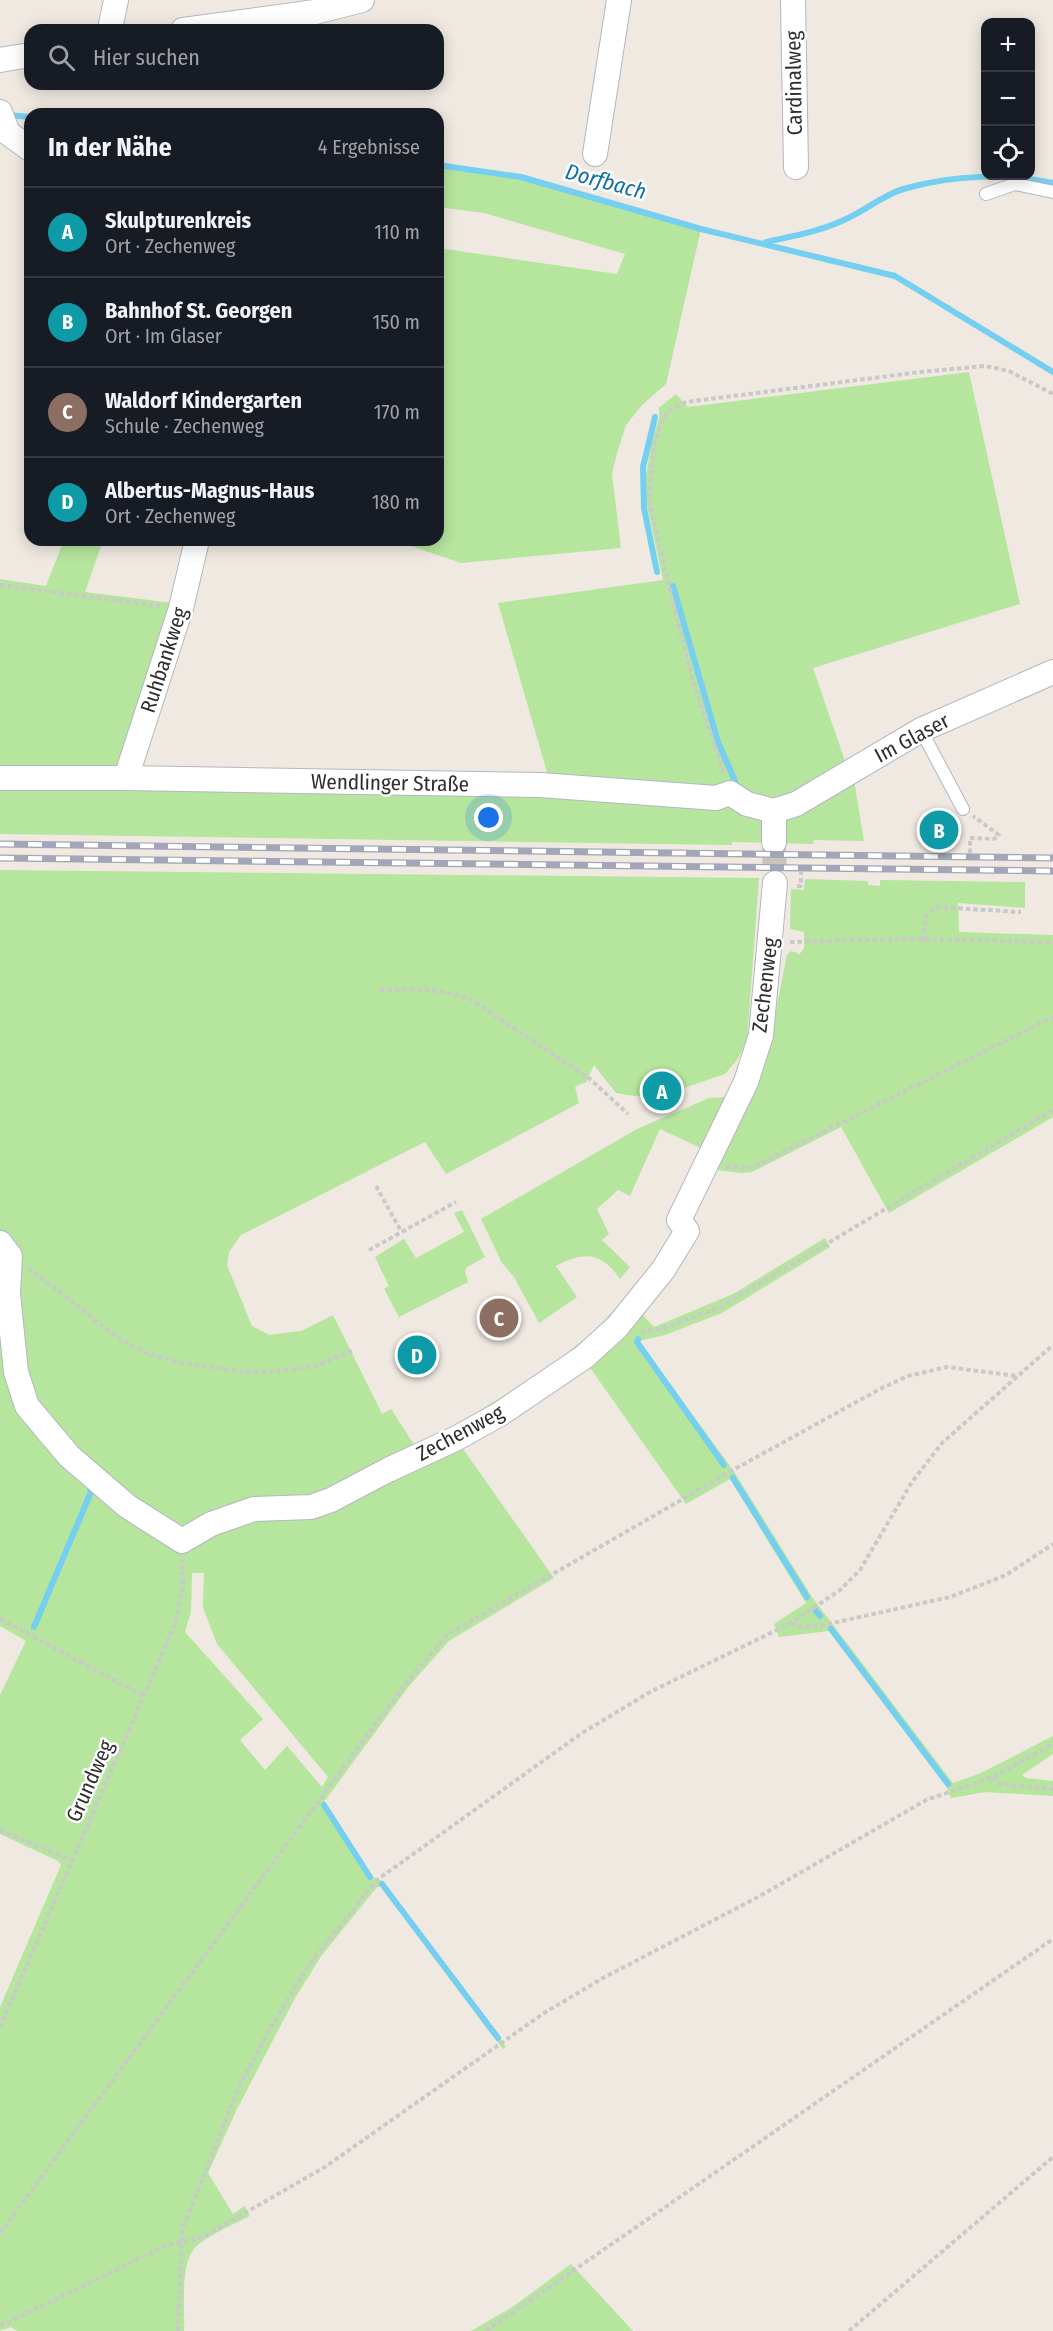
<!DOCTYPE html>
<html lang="de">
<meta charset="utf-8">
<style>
:root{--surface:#171b24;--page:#20242c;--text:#f1f3f6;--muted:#9ea1a6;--line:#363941;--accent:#4264fb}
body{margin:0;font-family:"Fira Sans Condensed",sans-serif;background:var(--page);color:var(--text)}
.controls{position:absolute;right:18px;top:18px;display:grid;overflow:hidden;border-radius:12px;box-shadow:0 3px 15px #0003}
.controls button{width:54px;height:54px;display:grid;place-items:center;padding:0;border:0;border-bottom:2px solid var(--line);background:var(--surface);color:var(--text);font:30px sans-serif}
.you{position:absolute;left:489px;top:818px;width:21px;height:21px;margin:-15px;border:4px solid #fff;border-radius:50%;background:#1a73e8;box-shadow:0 0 0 9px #1a73e833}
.badge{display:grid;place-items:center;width:39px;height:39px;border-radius:50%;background:var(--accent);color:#fff;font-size:20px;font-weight:700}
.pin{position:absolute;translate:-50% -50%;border:3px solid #fff;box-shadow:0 2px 6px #0006}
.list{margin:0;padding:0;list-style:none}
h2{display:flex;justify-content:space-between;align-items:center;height:78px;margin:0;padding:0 24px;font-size:26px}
h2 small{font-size:20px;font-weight:400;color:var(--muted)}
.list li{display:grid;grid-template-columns:39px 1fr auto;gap:18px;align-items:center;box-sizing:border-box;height:90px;padding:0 24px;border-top:2px solid var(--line)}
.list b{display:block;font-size:22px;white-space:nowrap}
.list p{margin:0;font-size:20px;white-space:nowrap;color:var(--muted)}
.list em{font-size:20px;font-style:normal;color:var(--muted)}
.icon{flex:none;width:33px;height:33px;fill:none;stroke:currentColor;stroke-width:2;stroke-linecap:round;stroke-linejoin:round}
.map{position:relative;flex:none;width:1053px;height:2331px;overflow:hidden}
.search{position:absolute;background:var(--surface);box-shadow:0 3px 15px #0003;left:24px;top:24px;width:420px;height:66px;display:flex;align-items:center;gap:15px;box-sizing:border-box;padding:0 21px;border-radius:18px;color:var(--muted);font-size:22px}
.panel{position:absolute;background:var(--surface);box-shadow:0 3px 15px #0003;left:24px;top:108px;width:420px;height:438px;border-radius:18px}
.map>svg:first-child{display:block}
.green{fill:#b6e59e;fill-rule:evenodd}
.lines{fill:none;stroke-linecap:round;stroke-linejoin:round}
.stream{stroke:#75cff0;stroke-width:6}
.street-tunnel{stroke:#c8c4bd;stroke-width:24;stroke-dasharray:24 12;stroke-linecap:butt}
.lane-casing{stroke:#b4b7c1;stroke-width:14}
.street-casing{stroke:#b4b7c1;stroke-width:26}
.path{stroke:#c9c9c9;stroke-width:4;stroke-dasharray:4.5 3;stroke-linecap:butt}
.lane{stroke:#fff;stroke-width:12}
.street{stroke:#fff;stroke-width:24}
.rail-casing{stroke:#a3a6b8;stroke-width:7}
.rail{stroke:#fff;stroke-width:4.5;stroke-dasharray:14;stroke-linecap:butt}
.labels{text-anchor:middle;stroke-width:5;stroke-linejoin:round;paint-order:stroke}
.street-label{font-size:21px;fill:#2e2e2e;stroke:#fff}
.water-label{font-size:22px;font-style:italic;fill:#0d6fa3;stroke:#fff}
</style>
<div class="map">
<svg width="1053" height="2331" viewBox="0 0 1053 2331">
<rect width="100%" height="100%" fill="#efe9e1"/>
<g class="green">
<polygon points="438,165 521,177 701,229 666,384 642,405 626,425 617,453 612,474 621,548 461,563 393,540 438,540 438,248 617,274 625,254 484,213 438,207"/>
<polygon points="969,372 1020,604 813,668 846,764 854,780 864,841 814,840 813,844 732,842 732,845 0,834 0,579 46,586 64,540 103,540 85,592 173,603 142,760 147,776 549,779 498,603 663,580 646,501 646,477 651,444 659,418 659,408 676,394 688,407"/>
<path d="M0 870 759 878 747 1042 737 1060 725 1074 666 1094 634 1096 616 1093 594 1065 586 1082 575 1087 579 1103 446 1174 425 1142 241 1235 229 1252 227 1265 252 1326 269 1335 301 1331 333 1315 382 1414 391 1409 415 1446C473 1415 532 1382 583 1340 619 1310 647 1270 676 1232L643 1307V1315L654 1327 733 1294 825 1238 830 1247 722 1313 665 1335 639 1341 733 1470 812 1597 953 1783 981 1773 1053 1736V1754L1022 1775 1026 1778 1053 1781V1796L986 1792 951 1798 946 1786 829 1631 779 1637 774 1624 806 1603 730 1479 686 1504 586 1362 461 1446 554 1578 449 1641 409 1686 324 1802 372 1876 382 1881 506 2047 503 2049 381 1887H377L322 1955 295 1998 236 2111 208 2173 233 2214 244 2206 250 2216C235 2224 205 2236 194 2249 180 2266 185 2309 184 2331H17L11 2327 0 2331V2007L61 1865 58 1861 0 1834V1695L26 1641 0 1626ZM192 1573H204L203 1608 217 1644 328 1777 322 1787 287 1746 265 1770 240 1740 263 1719 185 1632 191 1611Z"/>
<polygon points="805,879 868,881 868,885 880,886 880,880 1025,882 1025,908 958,903 959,932 1053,935 1053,1117 889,1213 841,1127 752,1172 742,1173 716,1170 767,1055 787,955 791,951 798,953 799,955 804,948 804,932 790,929 791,889 804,890"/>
<path d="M724 1097 727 1100 707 1151 660 1129 630 1196 618 1190 597 1209 609 1234 602 1240 630 1267 620 1279C602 1252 584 1251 556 1266L577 1297 539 1323 514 1277 502 1263 481 1219 637 1129 709 1098Z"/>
<polygon points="462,1210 485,1257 467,1267 465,1271 468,1282 399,1317 384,1289 389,1286 375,1257 404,1239 416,1258 464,1232 454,1213"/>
<polygon points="571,2264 633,2331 471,2331 511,2308"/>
</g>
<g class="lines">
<g class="stream">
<polyline points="7,115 30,117"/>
<polyline points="438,165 521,177 701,229 895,276 1053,372"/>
<path d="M766 242C793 236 822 231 846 219 866 210 886 193 907 188 954 175 1006 173 1053 183"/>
<polyline points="655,417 643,467 644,508 657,572"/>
<polyline points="673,586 718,742 735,781"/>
<polyline points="638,1339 637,1342 724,1465"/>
<polyline points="733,1478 807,1597"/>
<polyline points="816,1611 820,1616"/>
<polyline points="34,1627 91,1492 89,1483"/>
<polyline points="831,1629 948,1784"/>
<polyline points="324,1805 370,1877"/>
<polyline points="382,1884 498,2038"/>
</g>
<polyline class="street-tunnel" points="774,842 775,883"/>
<g class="lane-casing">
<g id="lane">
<polyline points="986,194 1015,184 1053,192"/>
<polyline points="921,730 963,809"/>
</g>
</g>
<g class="street-casing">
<g id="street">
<polyline points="793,0 796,167"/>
<polyline points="113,30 111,24 116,0"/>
<polyline points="183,30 315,12 362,0"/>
<polyline points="0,60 30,55"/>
<polyline points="0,112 8,133 30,149"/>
<polyline points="595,154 619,0"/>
<polyline points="0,778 126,778 540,785 716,798 730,793 747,804 774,811"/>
<polyline points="126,778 181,608 197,540"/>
<polyline points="774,811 796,804 921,730 1053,672"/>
<polyline points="774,811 774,842"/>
<polyline points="0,1243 10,1256 8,1294 16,1372 27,1406 69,1456 127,1506 182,1541 211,1524 254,1509 311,1507 331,1500 388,1470 457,1438 500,1414 584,1357 617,1327 663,1270 687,1231 679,1220 746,1082 761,1035 775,883"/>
</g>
</g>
<g class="path">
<polyline points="0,585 160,606"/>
<polyline points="724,772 694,684 677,619 649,500 654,445 663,418 672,409 686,402 920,372 985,366 1009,371 1053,394"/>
<polyline points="970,853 970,838 994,839 999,835 973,816"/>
<polyline points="797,886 801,886 801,872"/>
<polyline points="923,940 926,916 936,907 1021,912"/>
<polyline points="790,942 905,939 1053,942"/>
<polyline points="380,990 415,989 445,992 470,999 590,1079 628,1114"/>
<polyline points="726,1167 751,1168 1053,1017"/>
<polyline points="376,1186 401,1231"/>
<polyline points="369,1250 456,1202"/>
<polyline points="29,1268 114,1335 146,1353 182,1363 254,1373 312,1367 352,1351"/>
<polyline points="641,1332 664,1328 718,1308 1053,1110"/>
<polyline points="0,1619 144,1696"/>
<polyline points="791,1623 800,1627 824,1625 950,1597 1006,1575 1053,1544"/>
<polyline points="993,1777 999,1784 1053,1789"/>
<polyline points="0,1830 71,1860"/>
<polyline points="0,2027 175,1624 183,1584 182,1560"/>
<polyline points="0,2233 405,1684 447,1635 733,1470 880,1389 908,1376 947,1367 1017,1376"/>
<polyline points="0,2326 167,2245 203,2237 325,2167 544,2013 603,1978 760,1896 926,1800 993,1777 1053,1744"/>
<polyline points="178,2331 182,2230 239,2087 268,2032 308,1966 377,1880 582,1733 650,1692 791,1623 840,1590 860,1570 912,1482 942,1443 1053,1345"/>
<polyline points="486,2331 1053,1939"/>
<polyline points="849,2331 1053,2157"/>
</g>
<use href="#lane" class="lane"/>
<use href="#street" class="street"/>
<g class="rail-casing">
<g id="rail">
<polyline points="0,844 1053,858"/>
<polyline points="0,858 1053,871"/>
</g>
</g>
<use href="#rail" class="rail"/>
</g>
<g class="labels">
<g class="street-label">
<text transform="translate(794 83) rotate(-91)" y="7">Cardinalweg</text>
<text transform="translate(164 660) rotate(-72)" y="7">Ruhbankweg</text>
<text transform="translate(912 738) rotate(-28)" y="7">Im Glaser</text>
<text transform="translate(390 783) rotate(1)" y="7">Wendlinger Straße</text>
<text transform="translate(765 985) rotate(-83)" y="7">Zechenweg</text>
<text transform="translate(460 1433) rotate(-28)" y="7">Zechenweg</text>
<text transform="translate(90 1781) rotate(-66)" y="7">Grundweg</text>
</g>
<g class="water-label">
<text transform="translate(606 181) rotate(15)" y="8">Dorfbach</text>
</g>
</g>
</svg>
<div class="controls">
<button>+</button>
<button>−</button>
<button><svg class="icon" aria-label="locate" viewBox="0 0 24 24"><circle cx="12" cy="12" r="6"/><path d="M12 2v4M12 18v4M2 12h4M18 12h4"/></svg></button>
</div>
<div class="you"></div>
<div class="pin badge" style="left:662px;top:1091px;background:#0f9aa8">A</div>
<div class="pin badge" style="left:939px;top:830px;background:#0f9aa8">B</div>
<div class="pin badge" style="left:499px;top:1318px;background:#8d6e63">C</div>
<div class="pin badge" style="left:417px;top:1355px;background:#0f9aa8">D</div>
<div class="search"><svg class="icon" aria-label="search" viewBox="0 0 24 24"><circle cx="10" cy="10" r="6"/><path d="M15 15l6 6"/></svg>Hier suchen</div>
<section class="panel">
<h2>In der Nähe<small>4 Ergebnisse</small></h2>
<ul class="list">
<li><span class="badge" style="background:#0f9aa8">A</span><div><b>Skulpturenkreis</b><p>Ort · Zechenweg</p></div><em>110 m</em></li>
<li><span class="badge" style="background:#0f9aa8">B</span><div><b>Bahnhof St. Georgen</b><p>Ort · Im Glaser</p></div><em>150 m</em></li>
<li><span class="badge" style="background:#8d6e63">C</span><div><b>Waldorf Kindergarten</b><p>Schule · Zechenweg</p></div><em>170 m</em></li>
<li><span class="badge" style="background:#0f9aa8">D</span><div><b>Albertus-Magnus-Haus</b><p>Ort · Zechenweg</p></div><em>180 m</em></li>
</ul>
</section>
</div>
